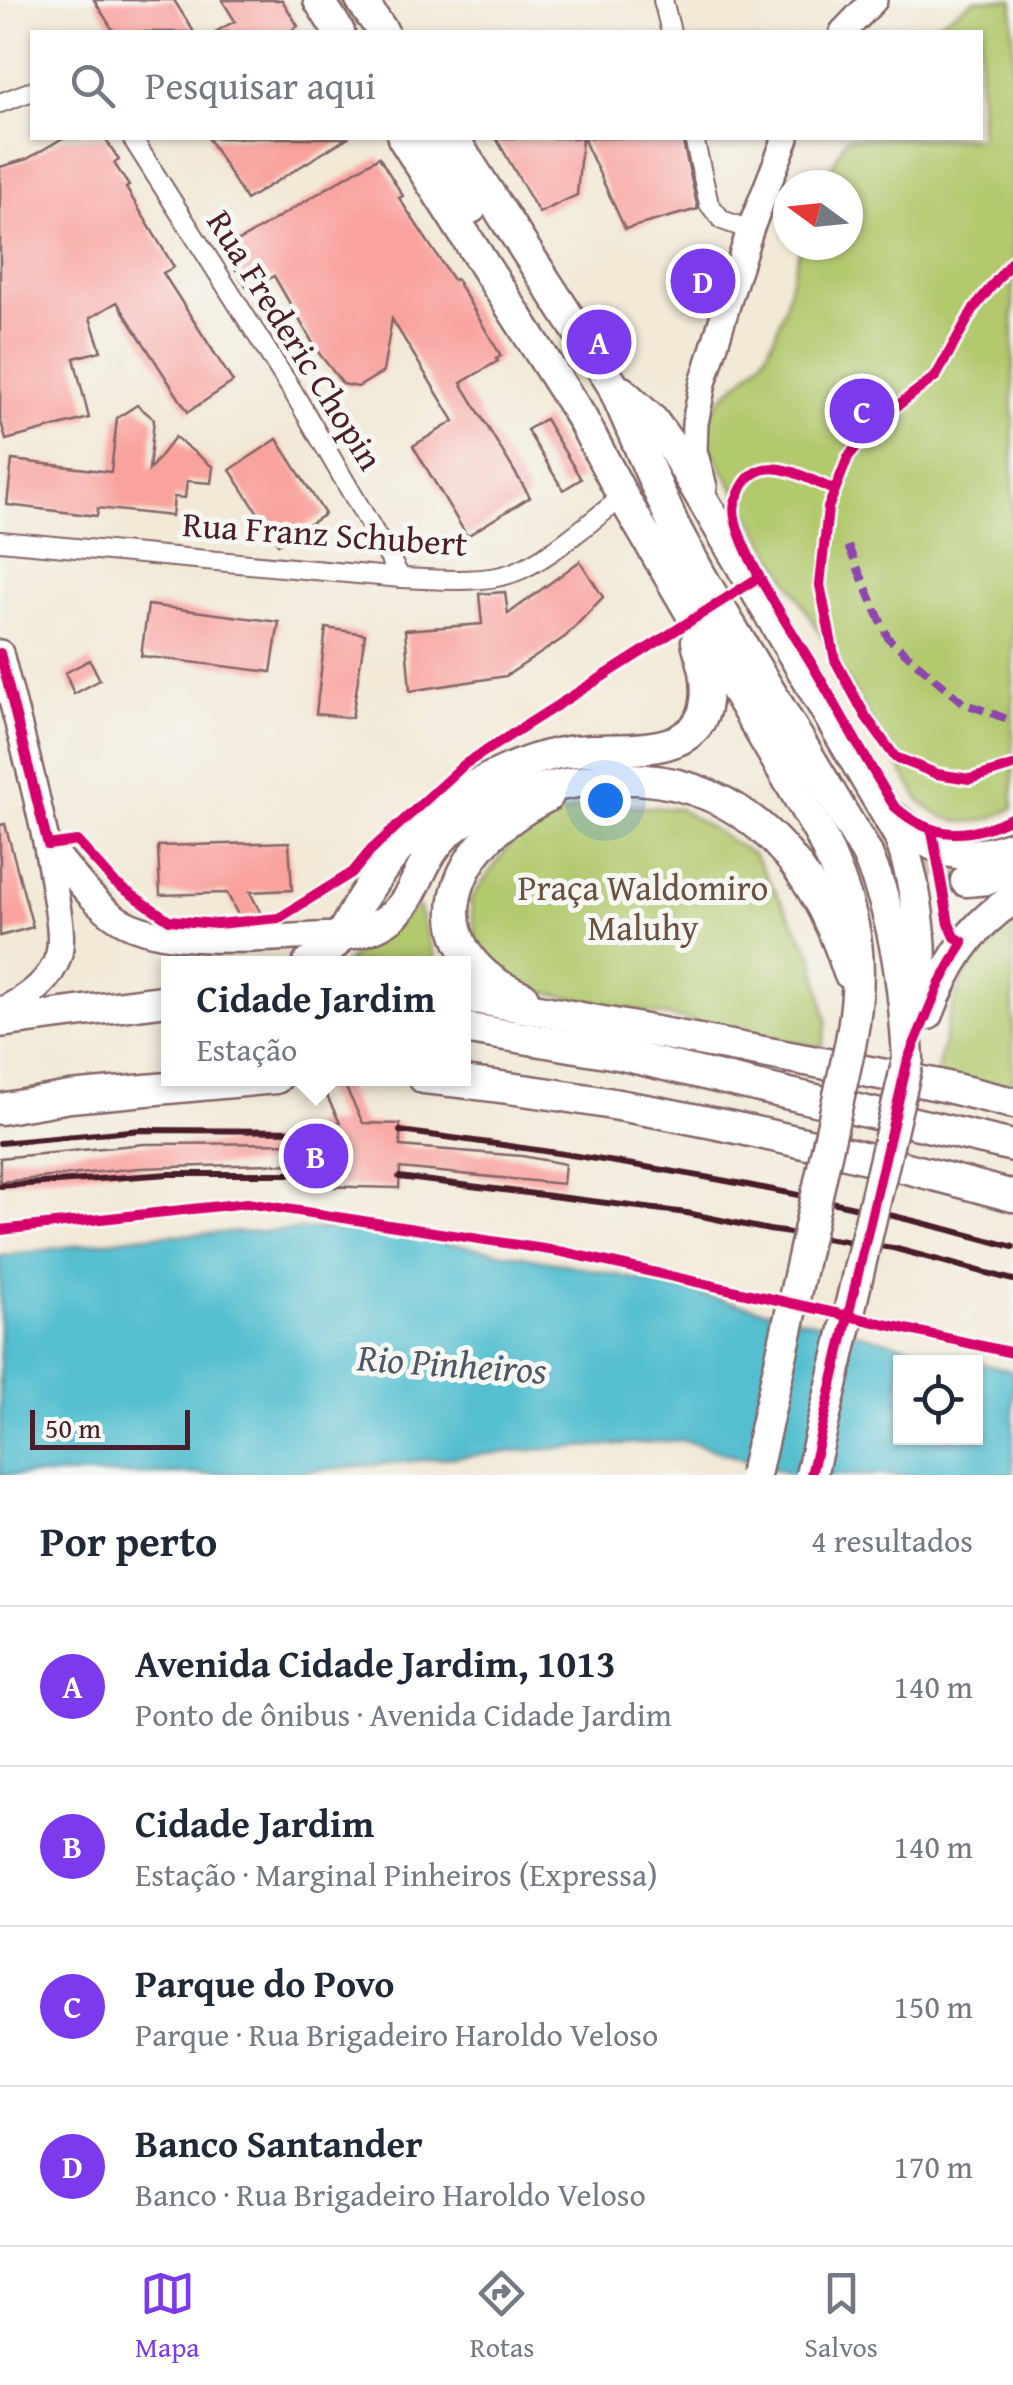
<!DOCTYPE html>
<html lang="pt">
<meta charset="utf-8">
<style>
:root{--surface:#fff;--page:#f2f2f3;--text:#1f2937;--muted:#747a83;--line:#e0e1e3;--accent:#7c3aed}
body{margin:0;font-family:"Gentium Book Plus",serif;background:var(--page);color:var(--text)}
.controls{position:absolute;right:30px;bottom:30px;display:grid;overflow:hidden;border-radius:0px;box-shadow:0 2px 8px #0004}
.controls button{width:90px;height:90px;display:grid;place-items:center;padding:0;border:0;border-bottom:2px solid var(--line);background:var(--surface);color:var(--text);font:50px sans-serif}
.compass{position:absolute;left:773px;top:170px;width:90px;height:90px;border-radius:50%;background:var(--surface);box-shadow:0 2px 8px #0004;rotate:285deg}
.scale{position:absolute;left:30px;bottom:25px;width:160px;box-sizing:border-box;padding-left:10px;border:5px solid #4a1f2b;border-top:0;font-size:28px;line-height:35px;white-space:nowrap;color:#4a1f2b;-webkit-text-stroke:8px #f6f6f2;paint-order:stroke}
.you{position:absolute;left:605px;top:800px;width:35px;height:35px;margin:-25px;border:8px solid #fff;border-radius:50%;background:#1a73e8;box-shadow:0 0 0 15px #1a73e833}
.badge{display:grid;place-items:center;width:65px;height:65px;border-radius:50%;background:var(--accent);color:#fff;font-size:32px;font-weight:700}
.pin{position:absolute;translate:-50% -50%;border:5px solid #fff;box-shadow:0 2px 10px #0006}
.popup{position:absolute;left:161px;top:956px;width:310px;height:130px;box-sizing:border-box;display:grid;place-content:center;border-radius:0px;background:var(--surface);filter:drop-shadow(0 2px 8px #0005);font-size:32px;white-space:nowrap;color:var(--muted)}
.popup b{font-size:38px;color:var(--text)}
.popup::after{content:'';position:absolute;left:50%;top:100%;margin-left:-20px;border:20px solid transparent;border-top-color:var(--surface)}
.list{margin:0;padding:0;list-style:none}
h2{display:flex;justify-content:space-between;align-items:center;height:130px;margin:0;padding:0 40px;font-size:42px}
h2 small{font-size:32px;font-weight:400;color:var(--muted)}
.list li{display:grid;grid-template-columns:65px 1fr auto;gap:30px;align-items:center;box-sizing:border-box;height:160px;padding:0 40px;border-top:2px solid var(--line)}
.list b{display:block;font-size:38px;white-space:nowrap}
.list p{margin:0;font-size:32px;white-space:nowrap;color:var(--muted)}
.list em{font-size:32px;font-style:normal;color:var(--muted)}
.icon{flex:none;width:55px;height:55px;fill:none;stroke:currentColor;stroke-width:2;stroke-linecap:round;stroke-linejoin:round}
.map{position:relative;flex:none;width:1013px;height:1475px;overflow:hidden}
.search{position:absolute;background:var(--surface);box-shadow:0 2px 8px #0004;left:30px;right:30px;top:30px;height:110px;display:flex;align-items:center;gap:25px;box-sizing:border-box;padding:0 35px;border-radius:0px;color:var(--muted);font-size:38px}
.sheet{height:770px;background:var(--surface)}
nav{display:flex;justify-content:space-around;align-items:center;box-sizing:border-box;height:140px;border-top:2px solid var(--line);background:var(--surface);font-size:28px;color:var(--muted)}
nav a{display:grid;justify-items:center;gap:5px}
nav .on{color:var(--accent)}
.map>svg:first-child{display:block}
.green{fill:#b2c96e;stroke:#7e744c;stroke-width:2.5}
.water{fill:#54bfd0;stroke:#4f6f7e;stroke-width:2.5;fill-rule:evenodd}
.building{fill:#f9a29e}
.lines{fill:none;stroke-linecap:round;stroke-linejoin:round}
.highway-tunnel{stroke:#d0c1b4;stroke-width:30;stroke-dasharray:30 15;stroke-linecap:butt}
.street-casing{stroke:#856667;stroke-width:22}
.secondary-casing{stroke:#856667;stroke-width:30}
.highway-casing{stroke:#856667;stroke-width:35}
.street{stroke:#fff;stroke-width:18}
.secondary{stroke:#fff;stroke-width:25}
.highway{stroke:#fff;stroke-width:30}
.rail{stroke:#4a1f2b;stroke-width:6}
.highway-bridge-casing{stroke:#856667;stroke-width:35;stroke-linecap:butt}
.highway-bridge{stroke:#fff;stroke-width:30}
.quiet{stroke:#8e44ad;stroke-width:8;stroke-dasharray:15 8;stroke-linecap:butt}
.cycleway-casing{stroke:#f6f6f2;stroke-width:16}
.cycleway{stroke:#d6006c;stroke-width:10}
.labels{text-anchor:middle;stroke-width:10;stroke-linejoin:round;paint-order:stroke}
.street-label{font-size:35px;fill:#4a1f2b;stroke:#f6f6f2}
.park-label{font-size:35px;fill:#69523f;stroke:#f6f6f2}
.water-label{font-size:38px;font-style:italic;fill:#4e5765;stroke:#f6f6f2}
</style>
<div class="map">
<svg width="1013" height="1475" viewBox="0 0 1013 1475">
<rect width="100%" height="100%" fill="#f6f6f2"/>
<filter id="ink" filterUnits="userSpaceOnUse"><feTurbulence type="fractalNoise" baseFrequency=".01" numOctaves="2"/><feDisplacementMap in="SourceGraphic" scale="20" xChannelSelector="R" yChannelSelector="G"/><feConvolveMatrix kernelMatrix="1 2 1 2 8 2 1 2 1" color-interpolation-filters="sRGB"/></filter>
<filter id="wash" filterUnits="userSpaceOnUse"><feTurbulence type="fractalNoise" baseFrequency=".0048" numOctaves="4" result="noise"/><feDisplacementMap in="SourceGraphic" scale="40" xChannelSelector="R" yChannelSelector="G"/><feGaussianBlur stdDeviation="2.25" result="paint"/><feColorMatrix in="noise" values="0 0 0 0 0 0 0 0 0 0 0 0 0 0 0 0 0 1.4 0 .05"/><feComposite in="paint" operator="in"/></filter>
<g filter="url(#wash)">
<rect width="100%" height="100%" fill="#f2e9d6"/>
<g class="green">
<path d="M975 0H1013V808C979 828 949 828 919 800L730 482C722 466 705 445 707 426 711 395 748 382 764 356 784 324 790 280 801 245H848V185H823L846 138H980V32H923Z"/>
<polygon points="589,804 680,809 754,855 813,955 827,1022 822,1047 522,988 479,953 470,900 519,831"/>
<polygon points="418,906 436,963 345,963"/>
<path d="M1013 919V1092L936 1078C949 1015 958 959 1013 919Z"/>
</g>
<path class="water" d="M323 1229C557 1247 785 1319 1013 1371V1475H793L683 1440 518 1451 288 1473 0 1475V1256L145 1236ZM900 1362H976V1438H900Z"/>
<g id="blocks">
<g class="building">
<polygon points="94,0 174,0 194,32 114,32"/>
<polygon points="222,0 282,0 298,26 289,32 215,32 235,21"/>
<polygon points="63,138 105,138 119,160 114,163 129,186 126,188 174,267 163,273 233,382 188,412 117,302 90,318 101,351 74,358 89,418 6,440 0,418 0,167 27,159"/>
<polygon points="208,138 347,138 246,200"/>
<polygon points="496,138 582,138 577,195 539,213"/>
<polygon points="583,138 682,138 698,209 625,229"/>
<polygon points="379,157 403,196 399,198 453,280 456,279 501,356 496,359 498,361 461,383 530,497 467,536 413,446 454,421 392,319 383,372 358,387 343,384 318,352 274,276 249,291 224,250"/>
<polygon points="137,405 154,419 149,470 175,437 213,467 211,483 187,481 185,498 174,497 172,516 98,508 97,516 7,505 12,460 111,472 117,418"/>
<polygon points="545,419 581,479 563,490 527,430"/>
<polygon points="277,439 325,514 278,544 230,470"/>
<polygon points="580,561 603,597 565,637 506,676 410,691 405,630 482,624 479,594 505,592 508,614"/>
<polygon points="148,605 279,622 271,672 141,656"/>
<polygon points="326,628 365,634 352,718 316,714"/>
<polygon points="90,660 100,680 74,694 65,673"/>
<polygon points="5,824 33,927 0,936 0,825"/>
<polygon points="289,842 292,890 250,892 265,922 242,923 227,893 160,895 158,846"/>
<polygon points="318,1078 341,1078 363,1123 400,1124 400,1146 522,1156 565,1164 563,1184 400,1168 399,1188 311,1186 312,1165 269,1164 139,1168 0,1182 0,1158 144,1144 313,1143 313,1123 340,1123"/>
</g>
</g>
</g>
<g filter="url(#ink)">
<use href="#blocks" fill-opacity="0" stroke="#856667" stroke-width="2.5"/>
<g class="lines">
<g class="highway-tunnel">
<polyline points="343,0 364,32"/>
<path d="M874 827C900 860 925 874 966 881"/>
</g>
<g class="street-casing">
<g id="street">
<polyline points="663,0 671,32"/>
<polyline points="0,103 32,91"/>
<polyline points="132,138 292,390 401,578"/>
<polyline points="694,138 709,204 722,220 750,230"/>
<path d="M0 541 401 578C433 579 482 584 512 573 549 560 591 520 623 497"/>
</g>
</g>
<g class="secondary-casing">
<g id="secondary">
<polyline points="843,32 874,0"/>
<polyline points="704,487 694,451 695,423 703,383 750,230 786,138"/>
<path d="M0 653C20 733 43 812 55 893 58 912 63 935 59 954 51 982 25 1000 0 1011"/>
<path d="M48 845C70 869 90 901 118 919 168 951 283 936 342 935"/>
</g>
</g>
<g class="highway-casing">
<g id="highway">
<polyline points="319,0 339,32"/>
<polyline points="361,0 383,32"/>
<path d="M403 138 581 417 623 497 820 834C857 915 867 958 850 1046"/>
<polyline points="429,138 471,208"/>
<path d="M453 138 612 384 674 526 702 578 867 854C896 920 904 987 908 1059"/>
<path d="M622 392 653 421 672 447 900 837C919 895 926 952 917 1012"/>
<path d="M893 817C933 849 960 866 1013 846"/>
<polyline points="966,881 988,879 1013,870"/>
<path d="M342 935C429 923 403 864 457 825 496 797 532 789 578 782 722 761 807 841 849 973"/>
<path d="M308 964C338 951 345 926 361 900 389 855 430 806 480 783 507 770 537 756 567 752 624 744 721 768 705 671 703 661 699 651 697 641"/>
<polyline points="464,996 939,1085 1013,1103"/>
<path d="M523 997C471 976 437 931 463 874 479 838 515 813 548 796"/>
<path d="M928 1014C946 966 968 928 1013 899"/>
<polyline points="0,1022 168,1000"/>
<polyline points="464,1028 618,1054 1013,1146"/>
<path d="M424 1078C624 1098 819 1143 1013 1196"/>
<polyline points="0,1109 70,1097 276,1078"/>
</g>
</g>
<use href="#street" class="street"/>
<use href="#secondary" class="secondary"/>
<use href="#highway" class="highway"/>
<g class="rail">
<path d="M400 1131C607 1158 812 1190 1013 1247"/>
<polyline points="0,1143 141,1130 313,1131"/>
<polyline points="399,1177 687,1213 769,1230 893,1248 1013,1280"/>
<polyline points="0,1186 169,1174 312,1174"/>
</g>
<g class="highway-bridge-casing">
<g id="highway-bridge">
<polyline points="755,1475 850,1046"/>
<polyline points="811,1475 907,1064"/>
</g>
</g>
<use href="#highway-bridge" class="highway-bridge"/>
<polyline class="quiet" points="848,546 888,638 963,703 1013,721"/>
<g class="cycleway-casing">
<g id="cycleway">
<polyline points="1013,260 974,308 936,376 875,423 848,457 828,508 820,585 835,660 866,717 895,757 937,774 970,779 1013,766"/>
<path d="M834 490C803 477 761 449 741 489 739 494 736 498 735 503 726 535 795 635 813 666 840 713 866 760 894 806 932 840 968 840 1013 817"/>
<polyline points="0,653 48,845 77,841 115,883 169,920 217,924 279,918 353,872 370,851 465,764 758,578"/>
<polyline points="0,1230 247,1203 563,1252 1013,1353"/>
<polyline points="811,1475 908,1059 940,983 963,942 955,937 949,924 932,831"/>
</g>
</g>
<use href="#cycleway" class="cycleway"/>
</g>
</g>
<g class="labels">
<g class="street-label">
<text transform="translate(295 340) rotate(58)" y="12">Rua Frederic Chopin</text>
<text transform="translate(325 534) rotate(4)" y="12">Rua Franz Schubert</text>
</g>
<g class="park-label">
<text x="643" y="900">Praça Waldomiro<tspan x="643" dy="40">Maluhy</tspan></text>
</g>
<g class="water-label">
<text transform="translate(452 1364) rotate(4)" y="13">Rio Pinheiros</text>
</g>
</g>
</svg>
<div class="controls">
<button><svg class="icon" aria-label="locate" viewBox="0 0 24 24"><circle cx="12" cy="12" r="6"/><path d="M12 2v4M12 18v4M2 12h4M18 12h4"/></svg></button>
</div>
<svg class="compass" viewBox="-18 -18 36 36"><path d="M0-13l5 13h-10z" fill="#e53935"/><path d="M0 13l5-13h-10z" fill="#747a83"/></svg>
<div class="scale">50 m</div>
<div class="you"></div>
<div class="pin badge" style="left:599px;top:342px">A</div>
<div class="pin badge" style="left:316px;top:1156px">B</div>
<div class="popup"><b>Cidade Jardim</b>Estação</div>
<div class="pin badge" style="left:862px;top:411px">C</div>
<div class="pin badge" style="left:703px;top:281px">D</div>
<div class="search"><svg class="icon" aria-label="search" viewBox="0 0 24 24"><circle cx="10" cy="10" r="6"/><path d="M15 15l6 6"/></svg>Pesquisar aqui</div>
</div>
<section class="sheet">
<h2>Por perto<small>4 resultados</small></h2>
<ul class="list">
<li><span class="badge">A</span><div><b>Avenida Cidade Jardim, 1013</b><p>Ponto de ônibus · Avenida Cidade Jardim</p></div><em>140 m</em></li>
<li><span class="badge">B</span><div><b>Cidade Jardim</b><p>Estação · Marginal Pinheiros (Expressa)</p></div><em>140 m</em></li>
<li><span class="badge">C</span><div><b>Parque do Povo</b><p>Parque · Rua Brigadeiro Haroldo Veloso</p></div><em>150 m</em></li>
<li><span class="badge">D</span><div><b>Banco Santander</b><p>Banco · Rua Brigadeiro Haroldo Veloso</p></div><em>170 m</em></li>
</ul>
</section>
<nav>
<a class="on"><svg class="icon" aria-label="map" viewBox="0 0 24 24"><path d="M3 6l6-2 6 2 6-2v14l-6 2-6-2-6 2zM9 4v14M15 6v14"/></svg>Mapa</a>
<a><svg class="icon" aria-label="directions" viewBox="0 0 24 24"><path d="M12 3l9 9-9 9-9-9zM9 14v-3h6M13 9l2 2-2 2"/></svg>Rotas</a>
<a><svg class="icon" aria-label="saved" viewBox="0 0 24 24"><path d="M7 4h10v16l-5-4-5 4z"/></svg>Salvos</a>
</nav>
